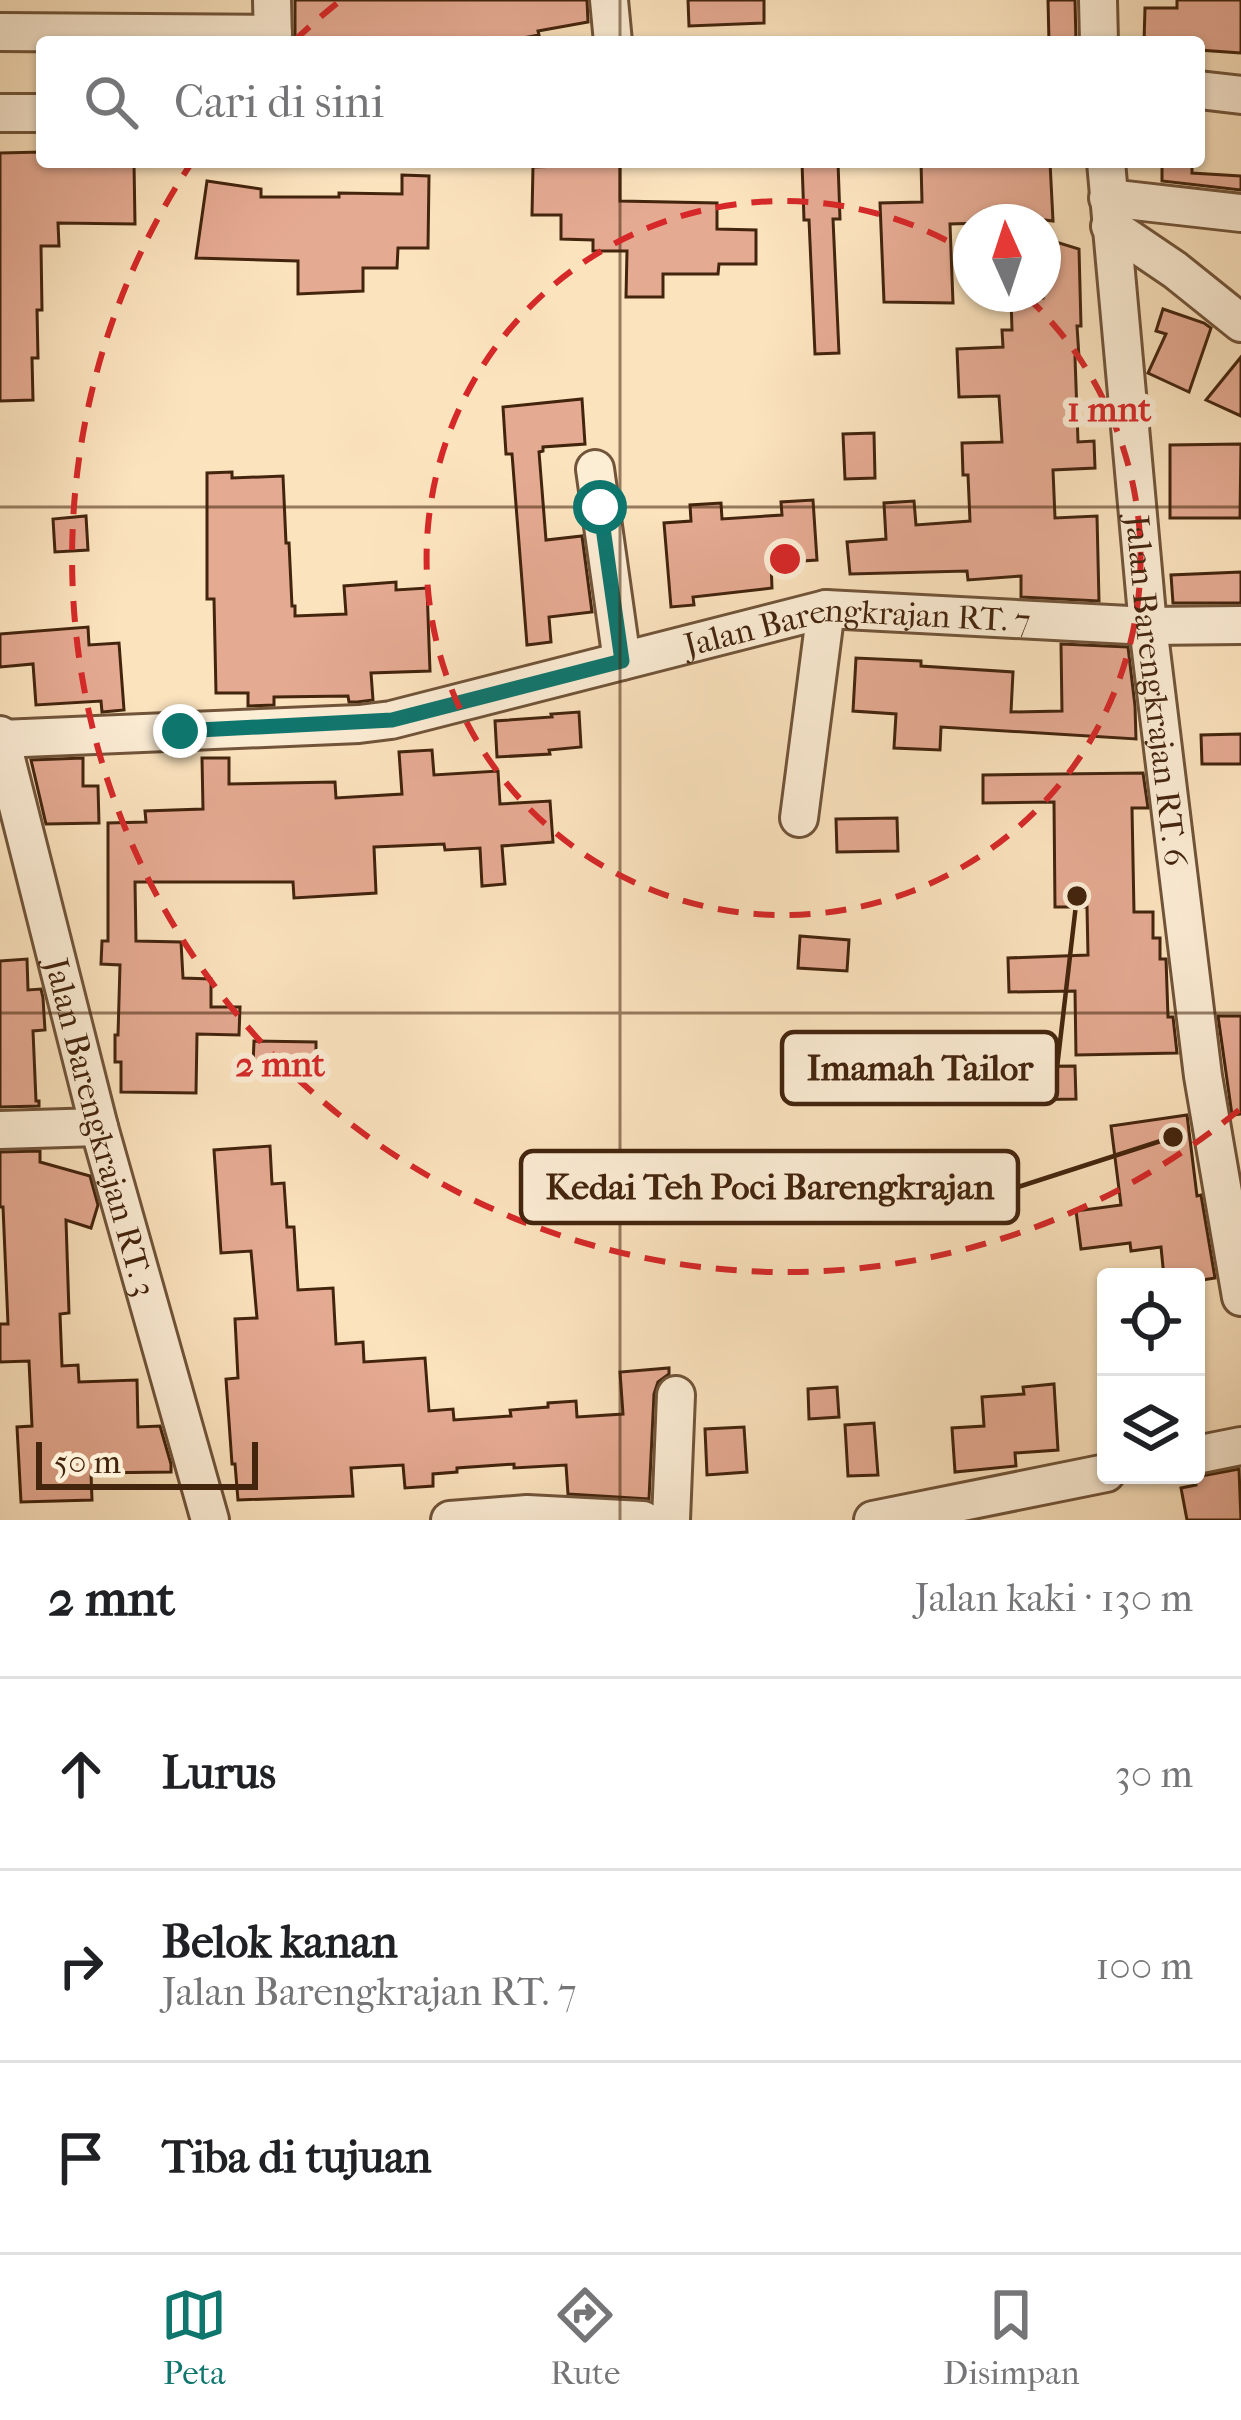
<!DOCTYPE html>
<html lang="id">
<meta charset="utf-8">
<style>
:root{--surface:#fff;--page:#f2f2f2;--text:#202124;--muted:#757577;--line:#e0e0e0;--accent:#0f766e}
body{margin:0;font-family:"IM FELL French Canon",serif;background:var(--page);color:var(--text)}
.controls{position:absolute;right:36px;bottom:36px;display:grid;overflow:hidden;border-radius:12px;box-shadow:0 3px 9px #0004}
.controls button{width:108px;height:108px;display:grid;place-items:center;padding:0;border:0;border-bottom:3px solid var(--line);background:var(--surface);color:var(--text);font:60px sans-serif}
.compass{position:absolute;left:953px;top:204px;width:108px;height:108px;border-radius:50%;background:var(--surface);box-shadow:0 3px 9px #0004;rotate:357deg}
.scale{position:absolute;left:36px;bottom:30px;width:222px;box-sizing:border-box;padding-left:12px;border:6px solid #43240d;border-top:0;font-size:33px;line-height:42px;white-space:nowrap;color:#43240d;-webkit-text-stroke:9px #fcedd5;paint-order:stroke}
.stop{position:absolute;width:36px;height:36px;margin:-27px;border:9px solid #0f766e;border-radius:50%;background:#fff}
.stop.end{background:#0f766e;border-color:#fff;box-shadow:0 3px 12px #0008}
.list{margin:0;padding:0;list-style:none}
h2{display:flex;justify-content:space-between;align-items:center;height:156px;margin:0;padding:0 48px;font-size:51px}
h2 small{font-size:39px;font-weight:400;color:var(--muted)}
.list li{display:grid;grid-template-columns:78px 1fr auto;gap:36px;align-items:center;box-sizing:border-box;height:192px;padding:0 48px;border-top:3px solid var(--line)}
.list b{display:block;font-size:45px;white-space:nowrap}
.list p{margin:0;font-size:39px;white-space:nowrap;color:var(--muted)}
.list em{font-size:39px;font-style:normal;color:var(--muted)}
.icon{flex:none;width:66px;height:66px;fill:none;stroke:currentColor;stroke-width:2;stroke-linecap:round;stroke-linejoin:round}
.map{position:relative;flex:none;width:1241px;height:1520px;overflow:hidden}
.search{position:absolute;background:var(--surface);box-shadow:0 3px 9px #0004;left:36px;right:36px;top:36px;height:132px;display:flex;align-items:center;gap:30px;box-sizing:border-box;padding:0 42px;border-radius:12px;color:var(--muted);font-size:45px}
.sheet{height:732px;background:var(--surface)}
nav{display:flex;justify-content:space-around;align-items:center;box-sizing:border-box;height:168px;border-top:3px solid var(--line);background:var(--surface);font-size:33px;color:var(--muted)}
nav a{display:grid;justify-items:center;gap:6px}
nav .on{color:var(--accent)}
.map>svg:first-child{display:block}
.building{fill:#e5aa92;stroke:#43240d;stroke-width:3}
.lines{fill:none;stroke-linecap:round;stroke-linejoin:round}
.street-casing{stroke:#715439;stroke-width:42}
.street{stroke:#fcedd5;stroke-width:36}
.route{stroke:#0f766e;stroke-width:15}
.grid{fill:none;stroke:#43240d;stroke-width:3;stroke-opacity:0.55}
.ring{fill:none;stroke:#d62828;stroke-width:6;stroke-dasharray:21 15}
.labels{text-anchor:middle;stroke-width:12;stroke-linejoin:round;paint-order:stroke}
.street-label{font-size:33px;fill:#43240d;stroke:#fcedd5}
.centre{fill:#d62828;stroke:#fcedd5;stroke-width:6}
.ring-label{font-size:36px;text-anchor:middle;font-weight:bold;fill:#d62828;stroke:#fcedd5;stroke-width:12;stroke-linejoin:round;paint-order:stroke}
.leader{fill:none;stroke:#43240d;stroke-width:4.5}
.callout-dot{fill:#43240d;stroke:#fcedd5;stroke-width:4.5}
.callout{fill:#fcedd5;stroke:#43240d;stroke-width:4.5}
.callout-label{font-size:36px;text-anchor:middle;font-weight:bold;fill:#43240d}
</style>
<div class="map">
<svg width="1241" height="1520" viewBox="0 0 1241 1520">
<rect width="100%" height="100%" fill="#fbe3be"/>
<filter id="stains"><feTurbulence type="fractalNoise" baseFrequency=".00167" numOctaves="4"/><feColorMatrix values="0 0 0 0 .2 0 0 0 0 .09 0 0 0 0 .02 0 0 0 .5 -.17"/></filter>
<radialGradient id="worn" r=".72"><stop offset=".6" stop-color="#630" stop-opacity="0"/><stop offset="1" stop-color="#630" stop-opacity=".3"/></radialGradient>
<g class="building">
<polygon points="295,0 587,0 588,22 538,31 539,35 501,42 451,42 451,38 373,42 295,42"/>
<polygon points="688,0 764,0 764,23 689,26"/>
<polygon points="1048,0 1075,0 1076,42 1049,42"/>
<polygon points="1177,0 1241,0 1241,53 1199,50 1199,42 1144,42 1145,8 1177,8"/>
<polygon points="42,152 42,162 134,163 135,224 58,223 59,246 41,246 42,310 37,310 38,358 32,358 33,400 0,401 0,153"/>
<polygon points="802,162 838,162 840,219 833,219 839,353 815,354 809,220 804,220"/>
<polygon points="921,162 1050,162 1053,221 1019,217 1018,222 950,224 953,303 884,302 880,203 922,202"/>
<polygon points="1162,162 1192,162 1192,173 1241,176 1241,190 1162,181"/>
<polygon points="561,166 620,166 620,201 717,203 717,229 756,230 756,264 719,264 718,274 663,274 663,297 626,297 627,251 593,251 593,240 561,239 561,215 532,215 533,167"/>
<polygon points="402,175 429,176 428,248 398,248 397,268 363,268 363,291 298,294 298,261 196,258 207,181 261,189 261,197 339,197 339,193 402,194"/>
<polygon points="1043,238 1079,249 1081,326 1077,326 1079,357 1075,357 1078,442 1094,441 1095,468 1053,470 1055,518 1097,516 1099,601 1021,597 1021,576 968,580 967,571 850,574 847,542 886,539 884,503 914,501 916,525 970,521 968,475 963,475 962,443 1002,442 999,396 959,397 957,349 1003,347 1002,330 1012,330 1011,299 1043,298"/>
<polygon points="1163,309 1204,323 1211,328 1189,392 1148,373 1166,334 1156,331"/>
<polygon points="1241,357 1241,416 1206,400"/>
<polygon points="582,399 585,444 543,447 543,451 539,452 546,540 582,536 592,612 549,617 551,642 527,645 512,454 506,454 503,407"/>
<polygon points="874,433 875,478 845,479 843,434"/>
<polygon points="1241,444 1240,518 1170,518 1170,445"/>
<polygon points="232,472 232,478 283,476 286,543 289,543 292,606 295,606 295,616 346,614 344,586 396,582 396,590 427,588 430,671 371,673 373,700 357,702 349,702 348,696 274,697 274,705 248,706 248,693 216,693 214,599 207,599 207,473"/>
<polygon points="813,500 817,560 771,563 772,588 693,597 694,605 671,607 664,523 691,521 690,505 721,503 722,519 782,515 781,502"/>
<polygon points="86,516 88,550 55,552 53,519"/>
<polygon points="1241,572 1241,603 1173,603 1171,575"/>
<polygon points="88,627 89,645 119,643 124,710 102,712 101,701 36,705 33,664 0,667 0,634"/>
<polygon points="1061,644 1128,647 1135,706 1136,739 941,727 940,750 894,748 896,714 853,711 856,658 921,661 921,666 1013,672 1011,712 1062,711"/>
<polygon points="579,712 581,747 549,750 550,754 497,757 495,721 552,717 551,714"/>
<polygon points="1241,734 1241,764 1202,764 1201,735"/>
<polygon points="432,750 434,775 498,771 500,804 550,801 553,842 502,846 505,884 482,886 480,848 445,850 444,844 374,847 376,893 294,898 293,882 135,882 136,941 181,942 183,978 211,979 211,1007 240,1007 239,1035 197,1034 196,1093 121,1092 121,1062 115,1062 115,1035 118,1035 120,965 101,964 102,941 108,941 108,823 146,822 145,811 203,809 202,758 229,758 229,784 335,782 336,798 402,794 399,752"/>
<polygon points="83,758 83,786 98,786 99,823 46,824 31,760"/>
<polygon points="1143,773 1148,808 1132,808 1134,912 1153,912 1153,938 1160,938 1160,959 1166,959 1168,1017 1173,1017 1177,1053 1076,1055 1075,991 1009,992 1008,958 1088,955 1087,907 1055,907 1054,802 983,803 983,775"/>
<polygon points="897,818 898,851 837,852 836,819"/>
<polygon points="800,936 849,940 847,971 798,968"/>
<polygon points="27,959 28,990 41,989 43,998 45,1030 33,1031 36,1101 39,1101 39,1106 0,1107 0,961"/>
<polygon points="1218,1016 1241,1016 1241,1114 1232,1115"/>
<polygon points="254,1041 316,1042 316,1066 253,1065"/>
<polygon points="1075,1066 1076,1099 962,1101 961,1067"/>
<polygon points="1187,1115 1197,1196 1201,1195 1215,1278 1196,1281 1196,1277 1164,1277 1161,1247 1131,1251 1130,1243 1081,1249 1076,1211 1121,1205 1111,1126"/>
<polygon points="270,1146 272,1184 284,1183 287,1227 294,1227 298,1290 333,1288 336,1344 363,1342 364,1362 425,1358 429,1411 453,1409 454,1420 511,1416 510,1410 548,1407 548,1403 576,1401 577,1417 623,1414 620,1372 669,1368 669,1374 658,1382 654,1394 649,1499 568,1494 566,1465 514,1468 514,1464 457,1468 457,1472 433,1474 433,1486 405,1488 403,1465 351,1468 353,1496 238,1500 235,1464 232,1464 226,1379 238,1378 235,1319 257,1318 251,1251 221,1253 214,1150"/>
<polygon points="40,1151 40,1162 90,1176 98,1205 91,1228 66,1220 69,1313 60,1314 62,1366 78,1365 79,1382 137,1380 138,1427 160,1426 171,1464 171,1472 91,1473 92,1500 21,1502 17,1427 32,1426 29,1361 0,1362 0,1324 8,1324 3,1207 0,1207 0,1152"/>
<polygon points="1054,1384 1058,1450 1015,1453 1016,1466 955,1472 952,1428 984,1426 982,1397 1024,1394 1023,1387"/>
<polygon points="837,1387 839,1417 809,1419 808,1389"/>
<polygon points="874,1423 878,1475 848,1476 845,1425"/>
<polygon points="744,1427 747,1472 707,1475 705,1429"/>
<polygon points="1239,1469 1241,1520 1187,1520 1181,1488 1196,1485 1196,1477"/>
</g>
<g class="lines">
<g class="street-casing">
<g id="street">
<polyline points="272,0 273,42"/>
<polyline points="609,0 613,42"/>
<polyline points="1098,0 1099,42"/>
<polyline points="0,32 273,34"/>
<polyline points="1199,90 1241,95"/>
<polyline points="0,113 42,113"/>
<path id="s1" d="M1106 162 1148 626 1203 1076 1241 1297"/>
<polyline points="1108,198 1241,213"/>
<polyline points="1110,226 1175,270 1241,323"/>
<polyline points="595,469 622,661"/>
<path id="s2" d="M0 735 99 1127 210 1520"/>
<path id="s3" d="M0 739 359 724 391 720 826 609 1148 626 1241 625"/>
<polyline points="799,818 826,609"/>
<polyline points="0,1130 99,1127"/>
<polyline points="1196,1455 1241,1446"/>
<polyline points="450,1520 527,1514 643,1520"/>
<polyline points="671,1520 676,1395"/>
<polyline points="873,1520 1106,1473"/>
</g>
</g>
<use href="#street" class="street"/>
</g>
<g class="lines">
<polyline class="route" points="180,731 392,720 622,661 600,507"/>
</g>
<path class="grid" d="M620 0V42M620 162V1520M0 507H1241M0 1013H1241"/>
<g class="ring">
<path d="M1026 296A357 357 0 1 1 969 253"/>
<path d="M1239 1110A714 714 0 0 1 190 165M294 41A714 714 0 0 1 341 0"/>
</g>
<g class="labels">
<g class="street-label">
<text dy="12" stroke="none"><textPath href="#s3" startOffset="870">Jalan Barengkrajan RT. 7</textPath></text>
<text dy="12" stroke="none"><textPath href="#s1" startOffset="531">Jalan Barengkrajan RT. 6</textPath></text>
<text dy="12" stroke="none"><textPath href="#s2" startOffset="405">Jalan Barengkrajan RT. 3</textPath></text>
</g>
</g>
<circle cx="785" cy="559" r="18" class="centre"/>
<g class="ring-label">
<text x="1109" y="421">1 mnt</text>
<text x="280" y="1076">2 mnt</text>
</g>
<path class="leader" d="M1077 896L1057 1068M1173 1137L1018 1187"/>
<g class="callout-dot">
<circle cx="1077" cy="896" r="12"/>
<circle cx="1173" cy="1137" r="12"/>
</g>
<g class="callout">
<rect x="782" y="1032" width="275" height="72" rx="12"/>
<rect x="521" y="1151" width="497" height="72" rx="12"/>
</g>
<g class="callout-label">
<text x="920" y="1080">Imamah Tailor</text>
<text x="770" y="1199">Kedai Teh Poci Barengkrajan</text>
</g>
<rect width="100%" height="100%" filter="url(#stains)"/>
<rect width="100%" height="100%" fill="url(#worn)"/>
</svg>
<div class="controls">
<button><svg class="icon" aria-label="locate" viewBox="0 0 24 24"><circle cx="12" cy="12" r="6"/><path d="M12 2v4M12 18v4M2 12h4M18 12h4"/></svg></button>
<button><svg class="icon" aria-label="layers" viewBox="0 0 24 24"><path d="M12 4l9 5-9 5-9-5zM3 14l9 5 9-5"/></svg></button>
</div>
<svg class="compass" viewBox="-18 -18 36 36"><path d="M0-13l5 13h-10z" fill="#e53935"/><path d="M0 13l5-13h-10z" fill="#757577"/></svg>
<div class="scale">50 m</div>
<div class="stop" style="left:600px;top:507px"></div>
<div class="stop end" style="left:180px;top:731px"></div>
<div class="search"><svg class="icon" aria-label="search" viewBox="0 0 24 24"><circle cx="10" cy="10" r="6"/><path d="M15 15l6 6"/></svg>Cari di sini</div>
</div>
<section class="sheet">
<h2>2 mnt<small>Jalan kaki · 130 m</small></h2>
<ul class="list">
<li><svg class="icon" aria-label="ahead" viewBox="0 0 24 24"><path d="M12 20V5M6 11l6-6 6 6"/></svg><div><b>Lurus</b></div><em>30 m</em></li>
<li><svg class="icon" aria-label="right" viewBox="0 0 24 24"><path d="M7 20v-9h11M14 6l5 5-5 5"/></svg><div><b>Belok kanan</b><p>Jalan Barengkrajan RT. 7</p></div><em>100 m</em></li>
<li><svg class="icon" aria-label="arrive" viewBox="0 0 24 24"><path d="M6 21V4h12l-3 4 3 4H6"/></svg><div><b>Tiba di tujuan</b></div></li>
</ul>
</section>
<nav>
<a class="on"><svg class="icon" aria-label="map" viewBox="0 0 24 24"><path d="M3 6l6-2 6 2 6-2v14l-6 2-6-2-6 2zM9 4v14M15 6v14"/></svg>Peta</a>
<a><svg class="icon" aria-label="directions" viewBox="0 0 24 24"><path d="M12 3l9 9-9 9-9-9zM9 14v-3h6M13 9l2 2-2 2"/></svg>Rute</a>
<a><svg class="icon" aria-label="saved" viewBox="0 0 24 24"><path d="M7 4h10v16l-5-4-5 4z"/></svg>Disimpan</a>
</nav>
